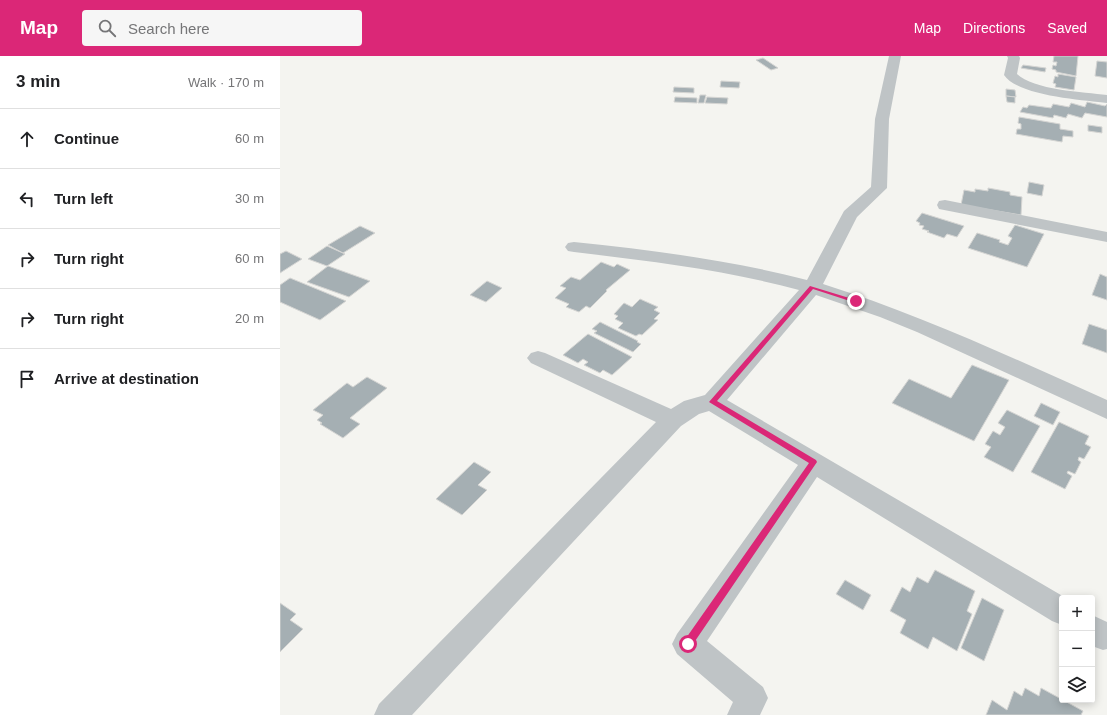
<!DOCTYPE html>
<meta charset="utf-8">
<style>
:root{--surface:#fff;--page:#f6f6f6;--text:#202124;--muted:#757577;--line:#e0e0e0;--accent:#db2777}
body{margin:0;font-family:Helvetica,sans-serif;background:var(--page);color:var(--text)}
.controls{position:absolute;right:12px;bottom:12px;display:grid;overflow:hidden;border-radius:4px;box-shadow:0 2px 10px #0003}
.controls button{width:36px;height:36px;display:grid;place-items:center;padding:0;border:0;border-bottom:1px solid var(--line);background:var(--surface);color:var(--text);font:20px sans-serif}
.stop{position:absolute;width:12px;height:12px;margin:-9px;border:3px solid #db2777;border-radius:50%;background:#fff}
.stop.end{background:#db2777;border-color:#fff;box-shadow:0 1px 4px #0008}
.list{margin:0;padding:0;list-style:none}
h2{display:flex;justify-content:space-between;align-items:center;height:52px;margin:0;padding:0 16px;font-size:17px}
h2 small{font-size:13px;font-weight:400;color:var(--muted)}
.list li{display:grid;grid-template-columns:26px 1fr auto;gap:12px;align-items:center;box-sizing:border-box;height:60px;padding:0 16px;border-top:1px solid var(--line)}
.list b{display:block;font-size:15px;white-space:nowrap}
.list em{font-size:13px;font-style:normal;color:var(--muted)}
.icon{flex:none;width:22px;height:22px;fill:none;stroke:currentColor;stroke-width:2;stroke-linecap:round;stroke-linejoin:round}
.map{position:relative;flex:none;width:827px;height:659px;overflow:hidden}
header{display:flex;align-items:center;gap:24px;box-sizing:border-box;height:56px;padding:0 20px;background:var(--accent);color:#fff}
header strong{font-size:19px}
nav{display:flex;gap:22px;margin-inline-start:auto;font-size:14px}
.search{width:280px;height:36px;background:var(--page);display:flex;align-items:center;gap:10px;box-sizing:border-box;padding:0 14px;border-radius:4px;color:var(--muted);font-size:15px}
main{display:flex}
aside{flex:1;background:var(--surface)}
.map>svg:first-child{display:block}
.building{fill:#a5afb3;stroke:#d5d5d3}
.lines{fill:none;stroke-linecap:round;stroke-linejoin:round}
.minor{fill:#bfc4c6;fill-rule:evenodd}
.route{fill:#db2777}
</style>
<header>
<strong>Map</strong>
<div class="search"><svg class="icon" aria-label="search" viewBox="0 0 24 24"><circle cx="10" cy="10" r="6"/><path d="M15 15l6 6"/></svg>Search here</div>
<nav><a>Map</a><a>Directions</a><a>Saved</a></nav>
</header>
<main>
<aside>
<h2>3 min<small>Walk · 170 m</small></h2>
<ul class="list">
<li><svg class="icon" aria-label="ahead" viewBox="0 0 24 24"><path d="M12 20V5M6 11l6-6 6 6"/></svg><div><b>Continue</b></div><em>60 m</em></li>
<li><svg class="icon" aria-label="left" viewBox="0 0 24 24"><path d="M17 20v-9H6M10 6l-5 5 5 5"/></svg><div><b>Turn left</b></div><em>30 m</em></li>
<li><svg class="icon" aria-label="right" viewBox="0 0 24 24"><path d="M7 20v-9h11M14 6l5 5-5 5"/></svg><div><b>Turn right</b></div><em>60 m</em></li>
<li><svg class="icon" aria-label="right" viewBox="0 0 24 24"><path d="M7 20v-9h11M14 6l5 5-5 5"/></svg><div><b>Turn right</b></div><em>20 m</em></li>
<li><svg class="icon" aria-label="arrive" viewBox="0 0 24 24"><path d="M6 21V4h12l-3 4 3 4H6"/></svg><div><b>Arrive at destination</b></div></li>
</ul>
</aside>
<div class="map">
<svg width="827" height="659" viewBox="0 0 827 659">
<rect width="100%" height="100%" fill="#f4f4f0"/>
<g class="building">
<polygon points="774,0 798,0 796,20 776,16 776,14 772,13 773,9 776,10 777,6 773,6"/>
<polygon points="483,2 498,12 491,14 476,4"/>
<polygon points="817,5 827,6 827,22 815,20"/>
<polygon points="743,9 766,12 765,16 741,12"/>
<polygon points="778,18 796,21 794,34 775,31 776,28 773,27 775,20 778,21"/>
<polygon points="441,25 460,26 459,32 440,31"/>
<polygon points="394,31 414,32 414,37 393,36"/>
<polygon points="726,33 735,34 736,41 726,40"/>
<polygon points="420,39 426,39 424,47 418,47"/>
<polygon points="726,40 735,41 735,47 727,46"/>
<polygon points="395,41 417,42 417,47 394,46"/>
<polygon points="427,41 448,42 447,48 425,47"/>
<polygon points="807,46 825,50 827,48 827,61 805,57 802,62 788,58 786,62 774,59 773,62 740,56 743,51 747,52 749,49 771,52 773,48 789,51 791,47 805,51"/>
<polygon points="739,61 780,68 780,73 793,75 793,81 783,80 782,86 736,78 737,73 741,73 741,68 738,67"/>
<polygon points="808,69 822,71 822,77 808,75"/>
<polygon points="749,126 764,129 762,140 747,137"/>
<polygon points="708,132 730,136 730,139 742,141 741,159 681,149 684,134 695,136 695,133 708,135"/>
<polygon points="642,157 684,170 677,181 667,178 664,182 647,176 649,175 642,173 644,170 639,169 640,167 636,165"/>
<polygon points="735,169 764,178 747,211 688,192 697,177 720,184 719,186 728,189 732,182 728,180"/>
<polygon points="80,170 95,177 63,197 48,189"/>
<polygon points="47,190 65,198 47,210 28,203"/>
<polygon points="6,195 22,203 0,217 0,198"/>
<polygon points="321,206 334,211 337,208 350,214 326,234 327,235 310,252 306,250 299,256 286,251 289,248 275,242 286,232 280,230 291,221 300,224"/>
<polygon points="48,210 90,225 69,241 27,226"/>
<polygon points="820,218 827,221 827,244 812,239"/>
<polygon points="10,222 66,245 40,264 0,246 0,229"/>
<polygon points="207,225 222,232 206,246 190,239"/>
<polygon points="360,243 378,251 374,254 380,257 374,263 378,264 362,279 359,278 356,280 338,272 343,267 335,263 338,260 334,258 344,247 352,251"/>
<polygon points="320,266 358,285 357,286 361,288 353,296 314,277 317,275 312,273"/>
<polygon points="809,268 827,274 827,297 802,288"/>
<polygon points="308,278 352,301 332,319 323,314 320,317 304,309 308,306 303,303 298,307 283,299"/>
<polygon points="692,309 729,324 694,385 612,347 629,323 671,342"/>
<polygon points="87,321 107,332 70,362 80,368 63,382 40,368 42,367 37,364 43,359 33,354 67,327 73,331"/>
<polygon points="761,347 780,356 773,369 754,360"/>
<polygon points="727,354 760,370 733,416 704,401 711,391 705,388 713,375 720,379 725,371 718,367"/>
<polygon points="779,366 809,380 805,388 811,391 804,403 799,401 798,404 801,406 795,418 788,415 787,417 792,420 785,433 751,416"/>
<polygon points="194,406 211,416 198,429 207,434 182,459 156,443"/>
<polygon points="655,514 695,535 687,555 692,558 677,595 653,581 648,593 620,577 626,564 610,555 622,531 630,536 637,521 648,527"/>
<polygon points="565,524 591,539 583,554 556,538"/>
<polygon points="702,542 724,554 704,605 681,592"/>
<polygon points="0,547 16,558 10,564 23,573 0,596"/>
<polygon points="745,632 759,640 761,632 803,655 801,659 706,659 712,644 727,654 734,635 742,640"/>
</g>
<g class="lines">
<g class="minor">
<path d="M609 0H621L609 63 607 132 577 161 543 228C641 259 733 302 827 344V363L637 276 600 261 536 239 447 344 786 542H782V569L772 565 537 421 427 585 483 631 488 642 480 659H447L453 646 397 598 392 588 397 578 518 409 429 355 419 358 401 370 132 659H94L99 648 376 366 251 307 247 302 251 297 258 295 265 297 391 353 404 345 425 339 519 234C445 214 370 205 294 196L288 195 285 191 288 187 294 186C372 194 450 204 527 224L564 155 591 131 595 63Z"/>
<path d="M727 0H739L740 2 737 18C753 34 804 36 827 39V47C802 44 738 40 724 19L728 2Z"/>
<polygon points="665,144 827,176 827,186 659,153 657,149 659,145"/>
<polygon points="812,559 827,566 827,593 823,594 812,590"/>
</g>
</g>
<polygon class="route" points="530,230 579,245 576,247 533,233 437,345 536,404 537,406 411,591 408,592 404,591 403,588 404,585 529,407 429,346"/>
</svg>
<div class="controls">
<button>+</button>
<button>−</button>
<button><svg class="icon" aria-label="layers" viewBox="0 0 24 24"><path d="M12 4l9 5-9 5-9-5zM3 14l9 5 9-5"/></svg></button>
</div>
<div class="stop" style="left:408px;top:588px"></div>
<div class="stop end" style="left:576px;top:245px"></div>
</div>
</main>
